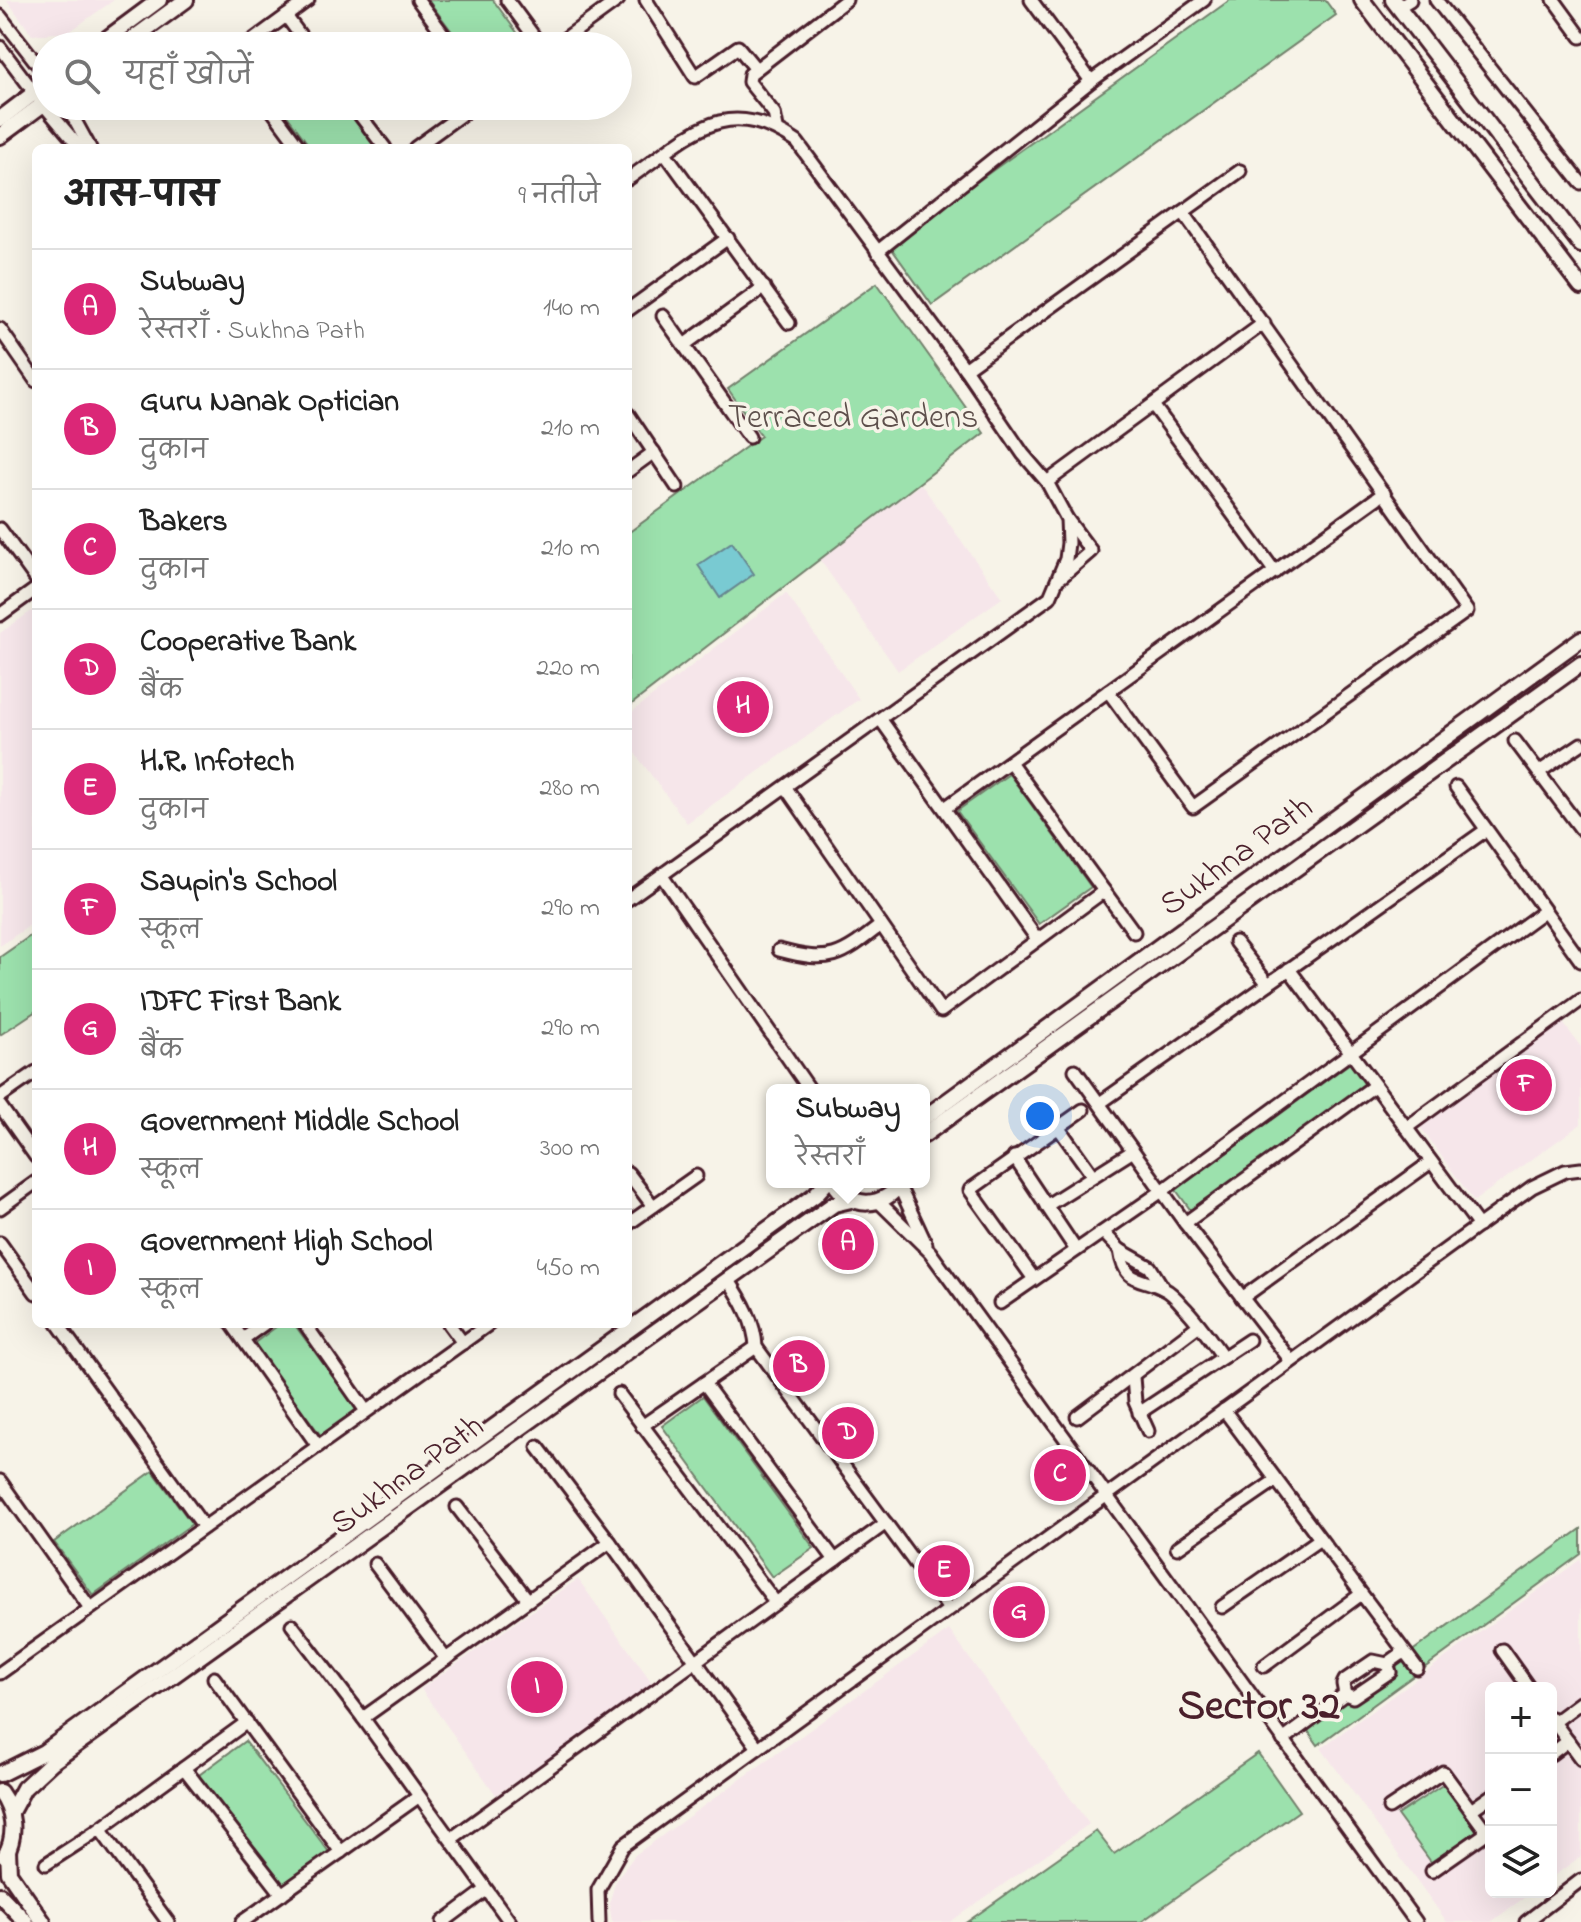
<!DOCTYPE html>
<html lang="hi">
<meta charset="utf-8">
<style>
:root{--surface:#fff;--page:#f2f2f2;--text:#222;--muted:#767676;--line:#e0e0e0;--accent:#db2777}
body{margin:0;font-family:"Indie Flower","Playpen Sans Deva",sans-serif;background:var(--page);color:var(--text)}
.controls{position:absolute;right:24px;bottom:24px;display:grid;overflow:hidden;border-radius:12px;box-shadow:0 8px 32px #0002}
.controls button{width:72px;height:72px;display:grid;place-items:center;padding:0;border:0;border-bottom:2px solid var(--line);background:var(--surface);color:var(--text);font:40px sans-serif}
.you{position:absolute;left:1040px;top:1116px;width:28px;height:28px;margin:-20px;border:6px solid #fff;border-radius:50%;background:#1a73e8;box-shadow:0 0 0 12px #1a73e833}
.badge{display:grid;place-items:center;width:52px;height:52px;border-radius:50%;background:var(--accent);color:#fff;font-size:26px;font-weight:700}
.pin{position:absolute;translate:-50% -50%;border:4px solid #fff;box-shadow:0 2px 8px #0006}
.popup{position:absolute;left:766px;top:1084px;width:164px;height:104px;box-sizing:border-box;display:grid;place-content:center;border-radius:12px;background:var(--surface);filter:drop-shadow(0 2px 6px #0005);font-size:26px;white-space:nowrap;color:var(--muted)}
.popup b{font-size:30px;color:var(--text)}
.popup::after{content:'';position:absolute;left:50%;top:100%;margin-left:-16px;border:16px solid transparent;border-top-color:var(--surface)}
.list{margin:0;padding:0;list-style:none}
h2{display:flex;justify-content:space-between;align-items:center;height:104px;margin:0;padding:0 32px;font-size:34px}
h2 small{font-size:26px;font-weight:400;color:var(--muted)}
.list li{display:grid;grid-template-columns:52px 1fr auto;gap:24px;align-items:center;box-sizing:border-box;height:120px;padding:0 32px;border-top:2px solid var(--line)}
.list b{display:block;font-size:30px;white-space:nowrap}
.list p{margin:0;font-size:26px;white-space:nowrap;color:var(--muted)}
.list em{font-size:26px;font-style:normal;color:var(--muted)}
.icon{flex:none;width:44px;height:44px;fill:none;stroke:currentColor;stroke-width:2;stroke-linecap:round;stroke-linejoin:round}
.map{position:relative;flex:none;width:1581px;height:1922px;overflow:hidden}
.search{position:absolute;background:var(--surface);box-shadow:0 8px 32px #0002;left:32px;top:32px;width:600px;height:88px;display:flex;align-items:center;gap:20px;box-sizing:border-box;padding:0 28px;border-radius:44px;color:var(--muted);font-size:30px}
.panel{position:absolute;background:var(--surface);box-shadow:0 8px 32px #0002;left:32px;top:144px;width:600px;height:1184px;border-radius:12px}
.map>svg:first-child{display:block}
.built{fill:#f6e6ea}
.green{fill:#9ce1ad;stroke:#73806c;stroke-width:2}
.water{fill:#79cad2;stroke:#66868f;stroke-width:2}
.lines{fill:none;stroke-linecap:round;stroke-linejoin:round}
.minor-casing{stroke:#4a1f2b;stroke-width:17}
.major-casing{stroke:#4a1f2b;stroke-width:20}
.minor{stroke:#f7f3e8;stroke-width:11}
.major{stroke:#f7f3e8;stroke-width:14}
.labels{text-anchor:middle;stroke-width:7;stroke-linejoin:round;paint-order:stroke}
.park-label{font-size:34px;fill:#5e504c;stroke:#f7f3e8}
.street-label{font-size:34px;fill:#4a1f2b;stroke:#f7f3e8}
.district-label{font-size:42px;font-weight:bold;fill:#4a1f2b;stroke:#f7f3e8}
</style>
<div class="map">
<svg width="1581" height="1922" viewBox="0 0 1581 1922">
<rect width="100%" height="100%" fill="#f7f3e8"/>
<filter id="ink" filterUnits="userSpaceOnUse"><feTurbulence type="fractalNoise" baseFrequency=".0125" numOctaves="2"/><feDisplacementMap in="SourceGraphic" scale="16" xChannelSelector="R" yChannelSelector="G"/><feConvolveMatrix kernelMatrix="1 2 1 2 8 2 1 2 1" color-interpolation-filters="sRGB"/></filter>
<g filter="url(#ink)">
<g class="built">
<polygon points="7,0 114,0 69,32 32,35"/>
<polygon points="921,484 1002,598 898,671 818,557"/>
<polygon points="786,593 859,699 687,823 628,744 628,715"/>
<polygon points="36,608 36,921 0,946 0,633"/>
<polygon points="1561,1020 1581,1047 1581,1124 1474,1201 1418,1124"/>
<polygon points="1581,1559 1581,1856 1551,1878 1551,1688 1491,1688 1491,1892 1532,1892 1491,1922 1447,1922 1321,1748"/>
<polygon points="578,1579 653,1684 496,1795 421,1689"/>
<polygon points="949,1630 1089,1824 950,1922 612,1922 609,1904 616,1880 635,1855"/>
</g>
<g class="green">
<polygon points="428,0 493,0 527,46 463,46"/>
<polygon points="1230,0 1325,0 1336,15 932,305 889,245"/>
<polygon points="280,106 344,106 376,148 311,148"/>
<polygon points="877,283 984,433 628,707 628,533 761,436 728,389"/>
<polygon points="1009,774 1091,887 1039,924 957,811"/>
<polygon points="36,932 36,1011 0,1035 0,957"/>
<polygon points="1350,1063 1366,1084 1192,1212 1176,1190"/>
<polygon points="280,1324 294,1324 358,1411 322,1437 253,1344"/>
<polygon points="703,1396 814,1548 772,1577 662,1426"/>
<polygon points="153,1471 192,1524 93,1595 54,1542"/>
<polygon points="1581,1529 1581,1554 1318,1745 1306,1728"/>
<polygon points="245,1741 329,1852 283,1886 199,1775"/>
<polygon points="1258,1753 1299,1811 1141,1922 967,1922 1096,1831 1114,1854"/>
<polygon points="1444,1784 1477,1831 1431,1862 1397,1815"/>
</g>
<polygon class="water" points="732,542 754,574 720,598 698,565"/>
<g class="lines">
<g class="minor-casing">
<g id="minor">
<polyline points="418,0 452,46"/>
<polyline points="507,0 541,46"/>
<polyline points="646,0 695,77 738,47 756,69"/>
<polyline points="1031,0 1091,81"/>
<polyline points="1436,0 1581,183"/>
<polyline points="1554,0 1581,37"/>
<polyline points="1405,3 1410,0"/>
<polyline points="0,16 46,75"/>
<polyline points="286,16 308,46"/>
<polyline points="245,46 308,0"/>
<polyline points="555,46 618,0"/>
<polyline points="0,47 43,104 80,148"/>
<polyline points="67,106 90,148"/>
<polyline points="269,106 300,148"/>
<polyline points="353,106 385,148"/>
<polyline points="777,128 774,113 749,82 750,74 846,0"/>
<polyline points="415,148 473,106"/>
<polyline points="665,153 789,323"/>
<path d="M628 179C690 136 724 92 797 142L965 369 1023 454 1047 482 1067 519 1068 543 1066 559 1050 597 628 899"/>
<polyline points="877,252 1091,81 1204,0"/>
<polyline points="628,310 728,238"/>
<polyline points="663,316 749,437"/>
<polyline points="0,329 36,381"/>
<polyline points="684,345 764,287"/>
<polyline points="965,369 1240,171"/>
<polyline points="1153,405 1275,572"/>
<polyline points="628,414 677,487"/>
<polyline points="628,471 654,452"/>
<polyline points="1047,482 1264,323"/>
<polyline points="0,529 36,579"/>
<polyline points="1061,577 1091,551 1067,519"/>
<polyline points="0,615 36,589"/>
<polyline points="1108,691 1193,807 1467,611 1183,212"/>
<polyline points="881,720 1037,939"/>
<polyline points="1515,741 1581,829"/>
<polyline points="1010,762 1134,932"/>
<polyline points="1539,772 1581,744"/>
<polyline points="1456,787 1581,961"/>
<polyline points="786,788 941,1011 1104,891"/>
<polyline points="945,808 1384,493"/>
<polyline points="662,876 810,1090"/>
<polyline points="1235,942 1268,984"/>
<path d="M779 950C831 964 840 957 881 925"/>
<polyline points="1289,969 1479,1226"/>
<polyline points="1075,1070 1185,1223 1291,1361"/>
<polyline points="0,1097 36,1072"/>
<polyline points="1100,1103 1486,830"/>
<polyline points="0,1106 36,1157"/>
<polyline points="1058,1127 1093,1176"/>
<polyline points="1406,1128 1581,1000"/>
<polyline points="1014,1157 1076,1250"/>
<polyline points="628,1173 653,1206"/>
<polyline points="899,1186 926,1244"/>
<polyline points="879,1202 930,1252 1416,1922"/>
<polyline points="1046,1206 1133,1151"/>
<polyline points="0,1208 36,1182"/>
<polyline points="1185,1223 1374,1086"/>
<polyline points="628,1224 696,1176"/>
<polyline points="1103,1232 1120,1250 1150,1267 1163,1288"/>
<polyline points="0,1243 36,1293"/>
<path d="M1120 1250C1125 1286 1141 1276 1164 1289 1171 1292 1178 1300 1183 1306 1198 1321 1211 1340 1223 1357"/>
<path d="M728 1279C742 1300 755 1323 756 1347L949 1609"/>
<polyline points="1034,1279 970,1190 1083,1110"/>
<polyline points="1242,1298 1431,1162"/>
<polyline points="1000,1303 1162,1191 1544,911"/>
<polyline points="58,1324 204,1527"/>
<polyline points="232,1324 318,1446"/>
<polyline points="305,1324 366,1411"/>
<polyline points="449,1324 463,1343"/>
<polyline points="243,1339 264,1324"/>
<polyline points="1133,1377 1135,1402 1148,1431"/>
<polyline points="704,1383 835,1560"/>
<polyline points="619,1394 776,1603"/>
<polyline points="1224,1410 1417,1668"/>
<polyline points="1139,1413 1249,1340"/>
<polyline points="1077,1417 1199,1325"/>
<polyline points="642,1426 756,1347"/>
<polyline points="538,1447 610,1542 758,1748"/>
<polyline points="0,1481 90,1608"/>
<polyline points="457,1507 528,1600"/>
<polyline points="1177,1548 1276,1480"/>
<polyline points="375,1564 446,1659"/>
<polyline points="1222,1607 1320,1539"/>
<polyline points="292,1625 363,1718 510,1922"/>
<polyline points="1502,1650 1529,1688"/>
<polyline points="1264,1666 1360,1595"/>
<polyline points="0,1673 489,1324"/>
<polyline points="214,1678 341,1852"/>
<polyline points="1345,1694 1353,1697 1390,1672 1387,1664"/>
<polyline points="363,1718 610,1542"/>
<polyline points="1551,1718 1581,1759"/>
<polyline points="1554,1722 1581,1702"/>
<polyline points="1283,1740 1345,1694 1343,1684 1345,1680 1373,1661 1387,1664 1404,1652"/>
<polyline points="1551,1754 1568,1741"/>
<polyline points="184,1768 282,1894"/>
<polyline points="1389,1808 1443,1772 1484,1828 1485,1834 1432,1871"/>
<polyline points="1471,1810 1491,1796"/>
<polyline points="100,1829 168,1922"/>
<polyline points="451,1839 886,1523"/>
<polyline points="46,1864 100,1829 247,1722"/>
<polyline points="242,1922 418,1797"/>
<polyline points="443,1922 486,1890"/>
<polyline points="599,1922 598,1890 623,1846 1532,1187 1565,1171 1581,1169"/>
<polyline points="1526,1922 1581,1880"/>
</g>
</g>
<g class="major-casing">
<g id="major">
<polyline points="1362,0 1581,287"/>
<polyline points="1393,0 1581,245"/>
<polyline points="97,46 159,0"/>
<polyline points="123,46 186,0"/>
<polyline points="0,119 46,84"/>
<polyline points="0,136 46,102"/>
<polyline points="924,1118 1581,639"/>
<polyline points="924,1135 1581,664"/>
<path d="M834 1182C849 1210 885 1209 901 1182"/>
<polyline points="0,1774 44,1752 815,1195 827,1182"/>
<path d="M0 1792C14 1811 17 1835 5 1856"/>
<polyline points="11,1812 24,1788 52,1762 834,1204 851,1200"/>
<polyline points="8,1850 9,1873 43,1922"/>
<polyline points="0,1895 26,1922"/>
</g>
</g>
<use href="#minor" class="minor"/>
<use href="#major" class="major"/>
</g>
</g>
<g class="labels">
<g class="park-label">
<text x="853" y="427">Terraced Gardens</text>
</g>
<g class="street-label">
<text transform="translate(1235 854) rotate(-36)" y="12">Sukhna Path</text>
<text transform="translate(406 1473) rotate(-36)" y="12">Sukhna Path</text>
</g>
<g class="district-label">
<text x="1259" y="1718">Sector 32</text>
</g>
</g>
</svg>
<div class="controls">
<button>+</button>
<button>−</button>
<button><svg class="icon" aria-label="layers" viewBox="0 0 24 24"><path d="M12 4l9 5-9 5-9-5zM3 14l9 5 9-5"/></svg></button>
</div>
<div class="you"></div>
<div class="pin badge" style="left:848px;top:1244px">A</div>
<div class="popup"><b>Subway</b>रेस्तराँ</div>
<div class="pin badge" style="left:799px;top:1366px">B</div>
<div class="pin badge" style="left:1060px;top:1475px">C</div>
<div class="pin badge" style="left:848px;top:1433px">D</div>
<div class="pin badge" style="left:944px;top:1571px">E</div>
<div class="pin badge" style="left:1526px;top:1085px">F</div>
<div class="pin badge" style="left:1019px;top:1612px">G</div>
<div class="pin badge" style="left:743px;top:707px">H</div>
<div class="pin badge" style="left:537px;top:1687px">I</div>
<div class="search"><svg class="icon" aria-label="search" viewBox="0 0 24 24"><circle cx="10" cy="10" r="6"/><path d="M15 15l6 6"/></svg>यहाँ खोजें</div>
<section class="panel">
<h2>आस-पास<small>9 नतीजे</small></h2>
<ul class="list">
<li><span class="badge">A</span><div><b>Subway</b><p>रेस्तराँ · Sukhna Path</p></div><em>140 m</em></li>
<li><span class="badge">B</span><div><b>Guru Nanak Optician</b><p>दुकान</p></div><em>210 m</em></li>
<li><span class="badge">C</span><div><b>Bakers</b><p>दुकान</p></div><em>210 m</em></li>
<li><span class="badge">D</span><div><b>Cooperative Bank</b><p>बैंक</p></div><em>220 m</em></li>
<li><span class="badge">E</span><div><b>H.R. Infotech</b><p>दुकान</p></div><em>280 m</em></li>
<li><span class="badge">F</span><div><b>Saupin's School</b><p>स्कूल</p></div><em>290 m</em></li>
<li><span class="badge">G</span><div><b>IDFC First Bank</b><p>बैंक</p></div><em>290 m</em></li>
<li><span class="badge">H</span><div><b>Government Middle School</b><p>स्कूल</p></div><em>300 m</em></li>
<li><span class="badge">I</span><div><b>Government High School</b><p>स्कूल</p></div><em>450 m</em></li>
</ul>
</section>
</div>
